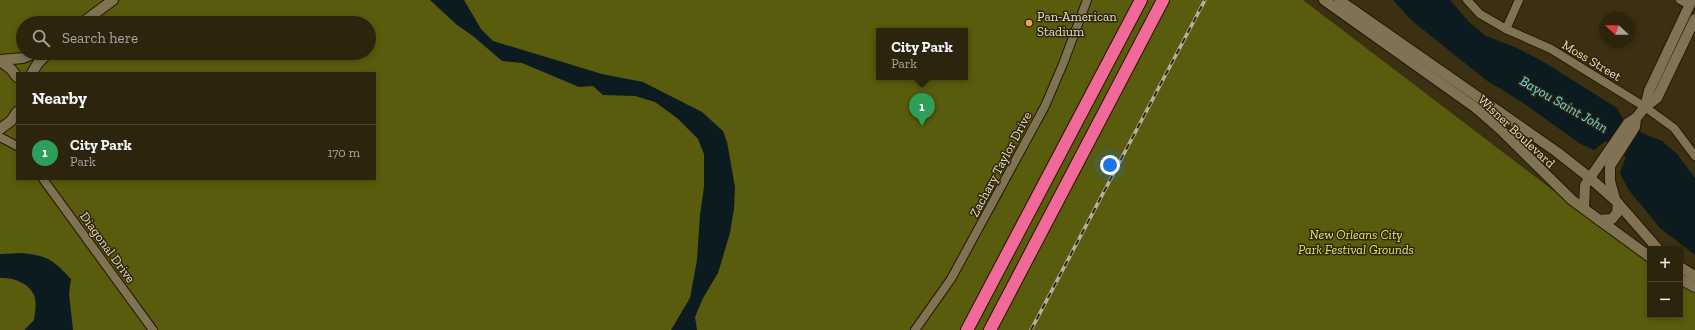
<!DOCTYPE html>
<meta charset="utf-8">
<style>
:root{--surface:#2d240e;--page:#352c17;--text:#f1f3f6;--muted:#a7a49e;--line:#48412e;--accent:#f3a442}
body{margin:0;font-family:"Zilla Slab",serif;background:var(--page);color:var(--text)}
.controls{position:absolute;right:12px;bottom:12px;display:grid;overflow:hidden;border-radius:0px;box-shadow:0 2px 6px #0003}
.controls button{width:36px;height:36px;display:grid;place-items:center;padding:0;border:0;border-bottom:1px solid var(--line);background:var(--surface);color:var(--text);font:20px sans-serif}
.compass{position:absolute;left:1599px;top:12px;width:36px;height:36px;border-radius:50%;background:var(--surface);box-shadow:0 2px 6px #0003;rotate:292deg}
.you{position:absolute;left:1110px;top:165px;width:14px;height:14px;margin:-10px;border:3px solid #fff;border-radius:50%;background:#1a73e8;box-shadow:0 0 0 6px #1a73e833}
.badge{display:grid;place-items:center;width:26px;height:26px;border-radius:50%;background:var(--accent);color:#fff;font-size:13px;font-weight:700}
.pin{position:absolute;translate:-50% -33px;filter:drop-shadow(0 1px 2px #0008)}
.pin::after{content:'';position:absolute;top:21px;width:14px;height:12px;background:inherit;clip-path:polygon(0 0,100% 0,50% 100%)}
.popup{position:absolute;left:876px;top:28px;width:92px;height:52px;box-sizing:border-box;display:grid;place-content:center;border-radius:0px;background:var(--surface);filter:drop-shadow(0 1px 3px #0005);font-size:13px;white-space:nowrap;color:var(--muted)}
.popup b{font-size:15px;color:var(--text)}
.popup::after{content:'';position:absolute;left:50%;top:100%;margin-left:-8px;border:8px solid transparent;border-top-color:var(--surface)}
.list{margin:0;padding:0;list-style:none}
h2{display:flex;justify-content:space-between;align-items:center;height:52px;margin:0;padding:0 16px;font-size:17px}
h2 small{font-size:13px;font-weight:400;color:var(--muted)}
.list li{display:grid;grid-template-columns:26px 1fr auto;gap:12px;align-items:center;box-sizing:border-box;height:56px;padding:0 16px;border-top:1px solid var(--line)}
.list b{display:block;font-size:15px;white-space:nowrap}
.list p{margin:0;font-size:13px;white-space:nowrap;color:var(--muted)}
.list em{font-size:13px;font-style:normal;color:var(--muted)}
.icon{flex:none;width:22px;height:22px;fill:none;stroke:currentColor;stroke-width:2;stroke-linecap:round;stroke-linejoin:round}
.map{position:relative;flex:none;width:1695px;height:330px;overflow:hidden}
.search{position:absolute;background:var(--surface);box-shadow:0 2px 6px #0003;left:16px;top:16px;width:360px;height:44px;display:flex;align-items:center;gap:10px;box-sizing:border-box;padding:0 14px;border-radius:22px;color:var(--muted);font-size:15px}
.panel{position:absolute;background:var(--surface);box-shadow:0 2px 6px #0003;left:16px;top:72px;width:360px;height:108px;border-radius:0px}
.map>svg:first-child{display:block}
.green{fill:#595c0c;fill-rule:evenodd}
.water{fill:#0c1b20}
.lines{fill:none;stroke-linecap:round;stroke-linejoin:round}
.minor-casing{stroke:#231800;stroke-width:10}
.tertiary-casing{stroke:#231800;stroke-width:12}
.motorway-casing{stroke:#231800;stroke-width:14}
.minor{stroke:#807354;stroke-width:8}
.tertiary{stroke:#807354;stroke-width:10}
.motorway{stroke:#f06998;stroke-width:12}
.rail-casing{stroke:#b8b09c;stroke-width:3.5}
.rail{stroke:#322608;stroke-width:2;stroke-dasharray:6;stroke-linecap:butt}
.poi-dot{fill:#f3a442;stroke:#322608;stroke-width:1.5}
.labels{text-anchor:middle;stroke-width:3;stroke-linejoin:round;paint-order:stroke}
.poi-label{font-size:13px;fill:#e3dccb;stroke:#322608;text-anchor:start}
.street-label{font-size:13px;fill:#e3dccb;stroke:#322608}
.park-label{font-size:13px;font-style:italic;fill:#dee66b;stroke:#322608}
.water-label{font-size:14px;font-style:italic;fill:#61d9fc;stroke:#322608}
</style>
<div class="map">
<svg width="1695" height="330" viewBox="0 0 1695 330">
<rect width="100%" height="100%" fill="#3c3012"/>
<path class="green" d="M0 0H1303L1650 264V315H1680V283L1695 291V330H0ZM23 23H369V53H23ZM879 31H965V77H879ZM17 73H375V179H17Z"/>
<g class="water">
<polygon points="430,0 464,0 481,29 493,41 602,74 643,82 702,112 723,131 727,142 735,187 734,209 730,233 718,273 703,298 695,317 697,330 671,330 690,298 697,260 700,215 704,187 704,154 698,139 677,118 655,102 635,96 603,95 593,86 579,87 522,63 502,61 473,36 457,25"/>
<polygon points="1393,0 1450,0 1469,22 1486,36 1517,48 1542,61 1617,108 1623,119 1642,133 1662,141 1677,154 1695,178 1695,255 1660,228 1628,189 1620,173 1626,157 1606,141 1594,150 1579,143 1522,102 1486,80 1411,20"/>
<path d="M22 253C49 256 53 260 71 279L69 293 73 330H24L34 320C35 313 37 303 34 295 29 283 13 277 0 278V254Z"/>
</g>
<g class="lines">
<g class="minor-casing">
<g id="minor">
<polyline points="1467,0 1480,14 1506,29 1551,49 1645,107 1674,128 1695,156"/>
<polyline points="1680,0 1690,5"/>
<polyline points="1506,29 1519,0"/>
<polyline points="0,137 17,146"/>
<polyline points="43,179 153,330"/>
<polyline points="915,330 951,279 1045,106 1063,64 1087,0"/>
</g>
</g>
<g class="tertiary-casing">
<g id="tertiary">
<polyline points="1324,0 1476,108 1500,129 1572,200 1650,257"/>
<polyline points="1339,0 1557,152 1590,178 1616,201 1658,249"/>
<polyline points="82,23 113,0"/>
<polyline points="0,60 23,58 35,53"/>
<polyline points="0,61 11,69 17,77"/>
<polyline points="32,73 38,63 48,53"/>
<polyline points="1645,107 1649,91 1692,0"/>
<polyline points="0,129 11,121 17,112"/>
<polyline points="1615,199 1610,181 1610,166 1635,127 1636,118"/>
<polyline points="1584,208 1585,185 1628,123 1636,118 1645,107 1657,98 1695,19"/>
<polyline points="1599,220 1612,219 1617,213 1618,203"/>
<polyline points="1680,267 1695,276"/>
<polyline points="1680,279 1695,287"/>
</g>
</g>
<g class="motorway-casing">
<g id="motorway">
<polyline points="967,330 1141,0"/>
<polyline points="990,330 1163,0"/>
</g>
</g>
<use href="#minor" class="minor"/>
<use href="#tertiary" class="tertiary"/>
<use href="#motorway" class="motorway"/>
<g class="rail-casing">
<polyline id="rail" points="1031,330 1205,0"/>
</g>
<use href="#rail" class="rail"/>
</g>
<circle class="poi-dot" cx="1029" cy="23" r="4"/>
<g class="labels">
<g class="poi-label">
<text x="1037" y="21">Pan-American<tspan x="1037" dy="15">Stadium</tspan></text>
</g>
<g class="street-label">
<text transform="translate(1592 60) rotate(31)" y="5">Moss Street</text>
<text transform="translate(1517 131) rotate(43)" y="5">Wisner Boulevard</text>
<text transform="translate(1000 164) rotate(-62)" y="5">Zachary Taylor Drive</text>
<text transform="translate(108 247) rotate(54)" y="5">Diagonal Drive</text>
</g>
<g class="park-label">
<text x="1356" y="239">New Orleans City<tspan x="1356" dy="15">Park Festival Grounds</tspan></text>
</g>
<g class="water-label">
<text transform="translate(1564 104) rotate(30)" y="5">Bayou Saint John</text>
</g>
</g>
</svg>
<div class="controls">
<button>+</button>
<button>−</button>
</div>
<svg class="compass" viewBox="-18 -18 36 36"><path d="M0-13l5 13h-10z" fill="#e53935"/><path d="M0 13l5-13h-10z" fill="#a7a49e"/></svg>
<div class="you"></div>
<div class="pin badge" style="left:922px;top:126px;background:#2e9e5b">1</div>
<div class="popup"><b>City Park</b>Park</div>
<div class="search"><svg class="icon" aria-label="search" viewBox="0 0 24 24"><circle cx="10" cy="10" r="6"/><path d="M15 15l6 6"/></svg>Search here</div>
<section class="panel">
<h2>Nearby<small></small></h2>
<ul class="list">
<li><span class="badge" style="background:#2e9e5b">1</span><div><b>City Park</b><p>Park</p></div><em>170 m</em></li>
</ul>
</section>
</div>
